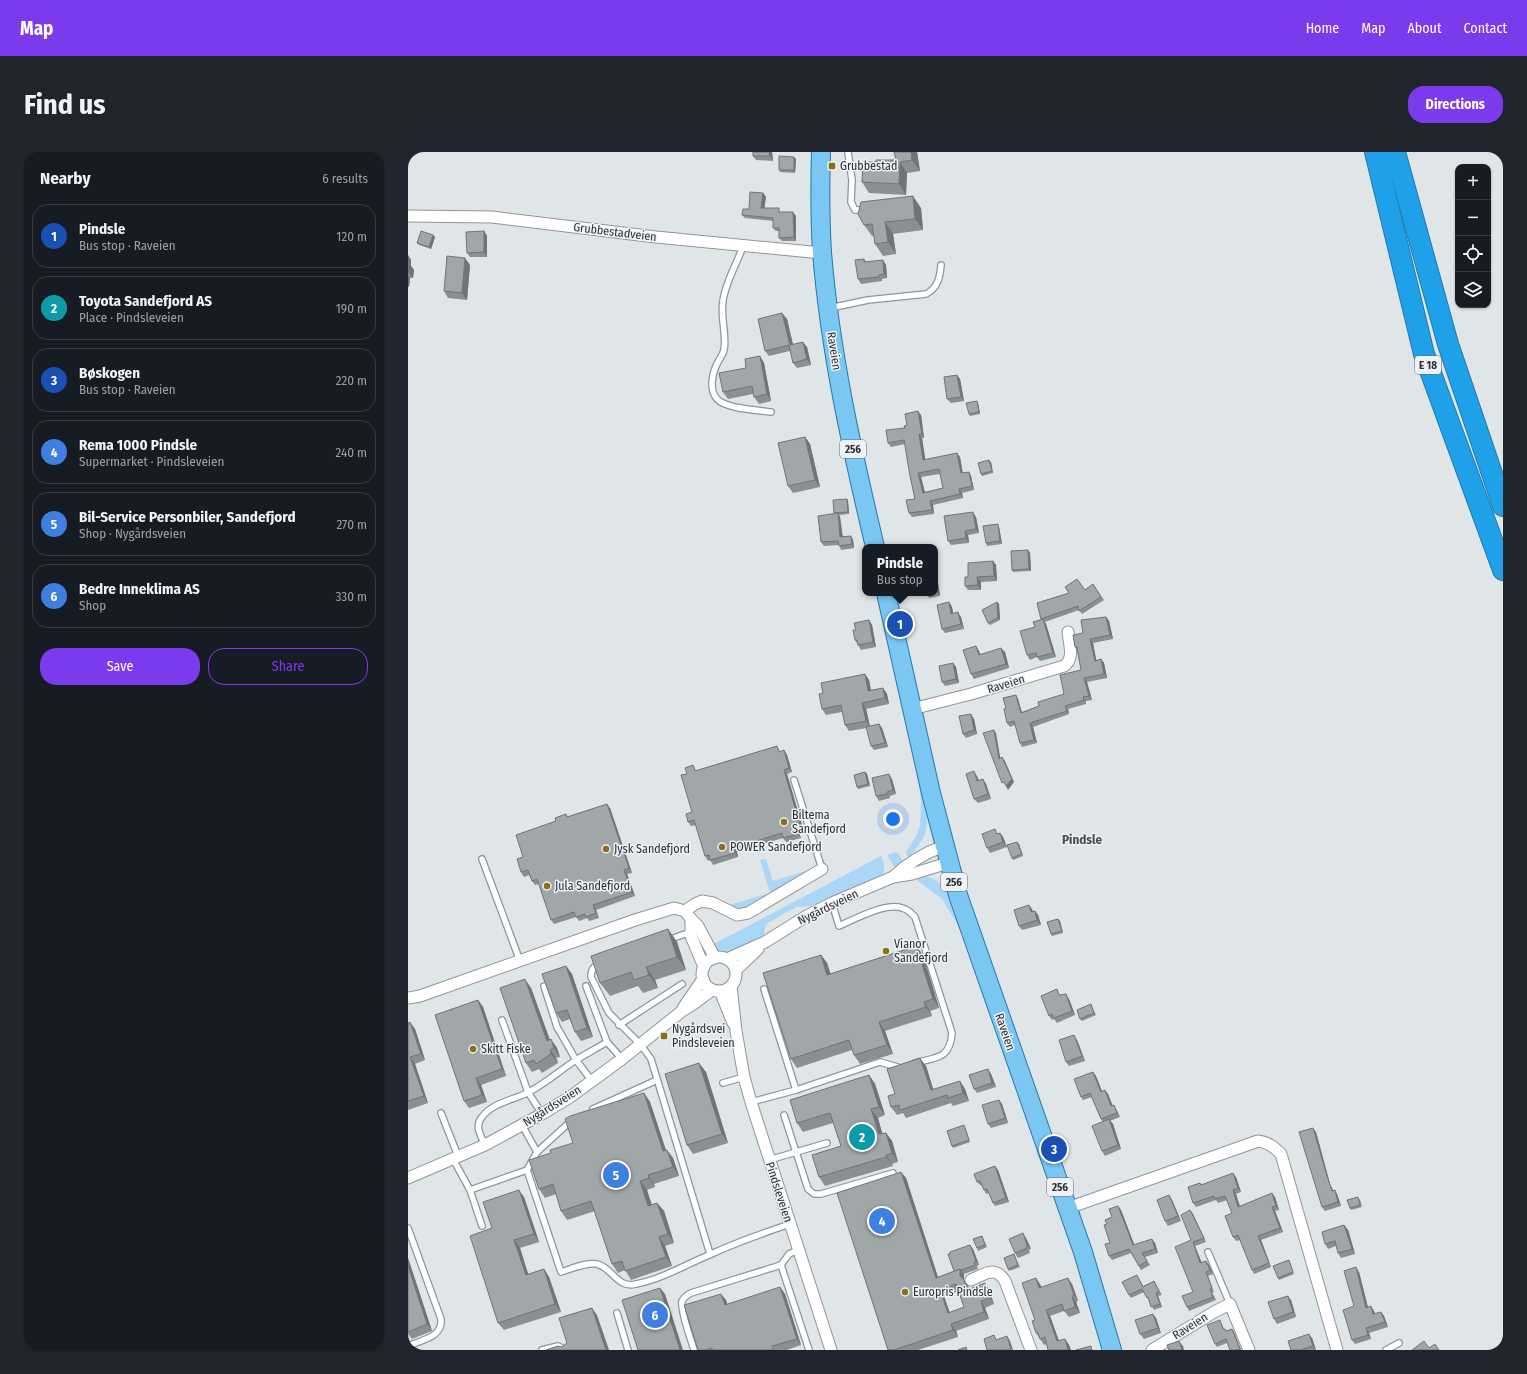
<!DOCTYPE html>
<meta charset="utf-8">
<style>
:root{--surface:#171b24;--page:#20242c;--text:#f1f3f6;--muted:#9ea1a6;--line:#363941;--accent:#7c3aed}
body{margin:0;font-family:"Fira Sans Condensed",sans-serif;background:var(--page);color:var(--text)}
.controls{position:absolute;right:12px;top:12px;display:grid;overflow:hidden;border-radius:8px;box-shadow:0 1px 3px #0004}
.controls button{width:36px;height:36px;display:grid;place-items:center;padding:0;border:0;border-bottom:1px solid var(--line);background:var(--surface);color:var(--text);font:20px sans-serif}
.you{position:absolute;left:485px;top:667px;width:14px;height:14px;margin:-10px;border:3px solid #fff;border-radius:50%;background:#1a73e8;box-shadow:0 0 0 6px #1a73e833}
.badge{display:grid;place-items:center;width:26px;height:26px;border-radius:50%;background:var(--accent);color:#fff;font-size:13px;font-weight:700}
.pin{position:absolute;translate:-50% -50%;border:2px solid #fff;box-shadow:0 1px 4px #0006}
.popup{position:absolute;left:454px;top:392px;width:76px;height:52px;box-sizing:border-box;display:grid;place-content:center;border-radius:8px;background:var(--surface);filter:drop-shadow(0 1px 3px #0005);font-size:13px;white-space:nowrap;color:var(--muted)}
.popup b{font-size:15px;color:var(--text)}
.popup::after{content:'';position:absolute;left:50%;top:100%;margin-left:-8px;border:8px solid transparent;border-top-color:var(--surface)}
.list{margin:0;padding:0;list-style:none}
h2{display:flex;justify-content:space-between;align-items:center;height:52px;margin:0;padding:0 16px;font-size:17px}
h2 small{font-size:13px;font-weight:400;color:var(--muted)}
.list li{display:grid;grid-template-columns:26px 1fr auto;gap:12px;align-items:center;box-sizing:border-box;height:64px;margin:0 8px 8px;padding:0 8px;border:1px solid var(--line);border-radius:16px}
.list b{display:block;font-size:15px;white-space:nowrap}
.list p{margin:0;font-size:13px;white-space:nowrap;color:var(--muted)}
.list em{font-size:13px;font-style:normal;color:var(--muted)}
.actions{display:flex;gap:8px;padding:12px 16px}
.actions a{flex:1;padding:9px 0;border:1px solid var(--accent);border-radius:16px;text-align:center;font-size:14px;color:var(--accent)}
.actions .main{background:var(--accent);color:#fff}
.icon{flex:none;width:22px;height:22px;fill:none;stroke:currentColor;stroke-width:2;stroke-linecap:round;stroke-linejoin:round}
.map{position:relative;flex:none;width:1095px;height:1198px;overflow:hidden;border-radius:16px}
header{display:flex;align-items:center;gap:24px;box-sizing:border-box;height:56px;padding:0 20px;background:var(--accent);color:#fff}
header strong{font-size:19px}
nav{display:flex;gap:22px;margin-inline-start:auto;font-size:14px}
.intro{display:flex;align-items:center;justify-content:space-between;box-sizing:border-box;height:96px;padding:0 24px}
h1{margin:0;font-size:28px}
.button{padding:10px 18px;border-radius:16px;background:var(--accent);color:#fff;font-size:14px;font-weight:700}
main{display:flex;gap:24px;padding:0 24px}
aside{flex:1;background:var(--surface);border-radius:16px;box-shadow:0 1px 3px #0004}
.map>svg:first-child{display:block}
.green{fill:#abd7f7}
.lines{fill:none;stroke-linecap:round;stroke-linejoin:round}
.lane-casing{stroke:#919599;stroke-width:8}
.street-casing{stroke:#919599;stroke-width:13}
.primary-casing{stroke:#2479a9;stroke-width:20}
.highway-casing{stroke:#2479a9;stroke-width:22}
.lane{stroke:#fff;stroke-width:5.5}
.street{stroke:#fff;stroke-width:11}
.primary{stroke:#79c7f2;stroke-width:18}
.highway{stroke:#1fa1e9;stroke-width:20}
.wall{fill:#8a8f91;fill-rule:evenodd}
.shaded-wall{fill:#717476}
.building{fill:#a1a6a9;stroke:#717476;fill-rule:evenodd}
.poi-dot{fill:#8c7013;stroke:#edf2f6;stroke-width:1.5}
.labels{text-anchor:middle;stroke-width:3;stroke-linejoin:round;paint-order:stroke}
.shield{fill:#edf2f6;stroke:#676a6c;stroke-width:1}
.shield-label{font-size:11px;font-weight:bold;fill:#2e3031}
.poi-label{font-size:12px;fill:#2e3031;stroke:#edf2f6;text-anchor:start}
.street-label{font-size:12px;fill:#2e3031;stroke:#edf2f6}
.neighbourhood-label{font-size:13px;font-weight:bold;fill:#4a4e51;stroke:#edf2f6}
</style>
<header>
<strong>Map</strong>
<nav><a>Home</a><a>Map</a><a>About</a><a>Contact</a></nav>
</header>
<div class="intro"><h1>Find us</h1><a class="button">Directions</a></div>
<main>
<aside>
<h2>Nearby<small>6 results</small></h2>
<ul class="list">
<li><span class="badge" style="background:#1a4fb4">1</span><div><b>Pindsle</b><p>Bus stop · Raveien</p></div><em>120 m</em></li>
<li><span class="badge" style="background:#0f9aa8">2</span><div><b>Toyota Sandefjord AS</b><p>Place · Pindsleveien</p></div><em>190 m</em></li>
<li><span class="badge" style="background:#1a4fb4">3</span><div><b>Bøskogen</b><p>Bus stop · Raveien</p></div><em>220 m</em></li>
<li><span class="badge" style="background:#3f7fe0">4</span><div><b>Rema 1000 Pindsle</b><p>Supermarket · Pindsleveien</p></div><em>240 m</em></li>
<li><span class="badge" style="background:#3f7fe0">5</span><div><b>Bil-Service Personbiler, Sandefjord</b><p>Shop · Nygårdsveien</p></div><em>270 m</em></li>
<li><span class="badge" style="background:#3f7fe0">6</span><div><b>Bedre Inneklima AS</b><p>Shop</p></div><em>330 m</em></li>
</ul>
<div class="actions"><a class="main">Save</a><a>Share</a></div>
</aside>
<div class="map">
<svg width="1095" height="1198" viewBox="0 0 1095 1198">
<rect width="100%" height="100%" fill="#e0e5e8"/>
<g class="green">
<path d="M511 629C520 665 528 677 500 706L498 700 508 684 512 674 513 651Z"/>
<polygon points="487,700 491,702 495,710 486,715 479,703"/>
<path d="M473 704 476 711V721L465 728 406 754 388 755 358 772 356 783 329 799C321 802 309 801 304 793Z"/>
<polygon points="358,707 365,729 401,718 401,719 342,755 327,758 321,753 362,741 352,708"/>
<path d="M513 724C540 725 544 751 551 772L548 770 534 747 510 729 509 726Z"/>
</g>
<g class="lines">
<g class="lane-casing">
<g id="lane">
<polyline points="440,0 444,28 443,50 447,58 457,58"/>
<path d="M335 94C329 112 317 131 315 149 312 166 319 182 316 198 315 203 311 207 309 212 304 222 301 238 309 247 318 257 350 258 363 260"/>
<path d="M422 156 460 148 518 142C530 136 532 125 533 113"/>
<polyline points="386,628 414,717"/>
<polyline points="74,707 112,809"/>
<path d="M424 751 431 774C447 767 478 750 494 756 500 757 503 761 507 765L544 881C542 907 529 905 507 911"/>
<polyline points="260,788 277,782"/>
<path d="M193 811C186 814 183 817 183 825L201 861 233 893 243 907 302 1102"/>
<polyline points="136,834 149,875 168,908 184,929"/>
<polyline points="178,834 199,890 214,907"/>
<polyline points="356,837 388,938"/>
<polyline points="94,868 120,940 134,962"/>
<polyline points="211,873 274,832"/>
<polyline points="315,931 336,925"/>
<polyline points="343,950 388,938 472,910 493,916"/>
<polyline points="185,957 249,928"/>
<polyline points="33,961 50,1004"/>
<polyline points="376,963 400,1037 406,1042 413,1042 485,1021"/>
<polyline points="114,973 129,1000"/>
<path d="M77 993C73 984 66 974 74 965 84 951 105 948 119 941 137 932 151 919 168 908 178 902 189 896 199 890"/>
<polyline points="45,1007 62,1038 74,1074"/>
<polyline points="361,1008 419,991"/>
<path d="M119 1018 153 1120C163 1117 178 1110 189 1112 205 1116 209 1137 228 1132 254 1127 277 1113 301 1103 327 1091 355 1081 382 1072"/>
<polyline points="62,1038 119,1018 129,1000 163,969"/>
<path d="M0 1076 33 1167C35 1185 14 1188 0 1194"/>
<polyline points="800,1100 822,1152"/>
<polyline points="373,1113 401,1198"/>
<polyline points="209,1161 220,1198"/>
<polyline points="134,1198 150,1194 157,1198"/>
<path d="M286 1198C283 1187 272 1159 274 1149 276 1145 279 1143 283 1141L373 1113 381 1102 390 1098"/>
<polyline points="978,1198 991,1191"/>
</g>
</g>
<g class="street-casing">
<g id="street">
<polyline points="0,64 84,65 248,85 414,101"/>
<path d="M504 557 563 542 656 514C667 507 661 491 660 480"/>
<path d="M485 725C500 711 516 701 536 694"/>
<polyline points="277,759 287,752 294,749 305,751 329,763 340,761 414,717"/>
<polyline points="283,767 283,784 296,815"/>
<circle cx="311" cy="822" r="17"/>
<polyline points="319,807 357,790 397,765 424,751 485,725 504,722 540,711"/>
<polyline points="328,818 350,797"/>
<polyline points="323,834 328,879 336,925 343,950 423,1198"/>
<polyline points="312,839 325,871"/>
<polyline points="0,846 12,844 227,768 266,756 277,759 283,767 290,774 307,806"/>
<polyline points="275,856 295,827"/>
<polyline points="0,1026 77,993 134,962 162,945 214,907 274,859 288,850 304,838"/>
<path d="M660 1056 850 989C860 990 866 995 873 1002L929 1198"/>
<path d="M563 1128C577 1122 587 1113 597 1129L623 1198"/>
<polyline points="744,1198 806,1160 822,1152 841,1198"/>
</g>
</g>
<g class="primary-casing">
<g id="primary">
<path d="M413 0C412 33 412 67 414 100 422 200 444 298 467 395"/>
<polyline points="478,441 523,641 550,743 675,1100 704,1198"/>
</g>
</g>
<g class="highway-casing">
<g id="highway">
<polyline points="967,0 1016,202 1095,418"/>
<polyline points="987,0 1040,192 1095,354"/>
</g>
</g>
<use href="#lane" class="lane"/>
<use href="#street" class="street"/>
<use href="#primary" class="primary"/>
<use href="#highway" class="highway"/>
</g>
<g class="wall">
<polygon points="345,0 364,0 365,9 348,8 345,4"/>
<polygon points="509,0 512,19 499,21 498,43 461,41 454,30 468,10 488,8"/>
<polygon points="388,7 387,21 372,20 371,18"/>
<polygon points="355,41 358,45 356,56 388,64 388,89 374,89 371,86 371,79 368,79 365,76 365,69 337,66 334,63 341,57"/>
<polygon points="513,56 515,78 485,82 488,102 475,104 467,92 466,84 464,84 456,73"/>
<polygon points="76,79 79,84 79,105 62,105 59,101"/>
<polygon points="25,83 27,85 23,97 11,93 9,91"/>
<polygon points="0,103 3,108 3,114 6,118 5,126 2,126 1,135 0,135"/>
<polygon points="456,107 458,110 475,108 478,113 479,126 474,127 474,129 453,132 450,127"/>
<polygon points="62,113 59,148 40,146 36,139"/>
<polygon points="379,167 385,192 399,195 403,213 389,216 385,211 382,199 361,204 357,199"/>
<polygon points="352,204 356,211 363,249 351,252 346,245 345,242 320,247 315,240 338,216"/>
<polygon points="549,223 552,227 556,249 543,251 539,247"/>
<polygon points="570,251 572,262 562,264 561,262"/>
<path d="M513 263 516 286H514L517 307 552 305 555 321 561 320 563 324 566 338 554 341 555 346 525 353 526 362 504 365 501 361 507 347 497 292 483 295 480 291 499 273ZM532 322 535 336 517 340 513 325Z"/>
<polygon points="397,285 402,292 412,335 385,341 380,334"/>
<polygon points="583,310 585,321 574,324 573,322"/>
<polygon points="439,347 440,349 441,362 431,363 432,365 435,385 443,384 445,388 446,396 433,398 431,393 416,394 413,390 427,362"/>
<polygon points="568,365 571,381 560,383 561,391 543,393 540,389"/>
<polygon points="591,375 594,392 579,394 578,391"/>
<polygon points="620,398 622,401 623,419 605,420 604,418"/>
<polygon points="585,409 588,413 589,429 573,430 573,438 560,438 557,434 560,425"/>
<polygon points="527,427 530,431 532,444 521,446 518,441 527,441"/>
<polygon points="685,432 696,448 674,462 671,458 637,470 638,472 648,505 632,509 629,505 622,508 619,503 627,475 634,468 633,467"/>
<polygon points="541,450 544,455 545,462 553,465 556,477 537,481 534,477"/>
<polygon points="589,450 591,452 592,468 582,473 580,471"/>
<polygon points="698,465 701,469 705,487 685,491 688,508 693,507 696,511 699,526 679,530 684,548 678,549 678,552 660,557 661,562 625,575 629,591 614,595 612,591 607,573 602,575 599,571 598,556 608,543 610,547 614,560 631,554 656,542 673,518 669,499 667,495 675,481"/>
<polygon points="461,468 464,473 468,495 453,498 447,488 448,478"/>
<polygon points="568,494 571,499 572,502 597,500 601,516 566,527 563,522"/>
<polygon points="545,511 548,515 551,531 537,534 534,530"/>
<polygon points="457,522 461,528 463,538 475,536 479,542 481,552 458,557 462,574 471,572 474,576 480,595 466,598 463,594 459,576 441,579 437,573 434,560 418,563 414,557 415,541"/>
<polygon points="566,567 569,582 558,586 555,582"/>
<polygon points="369,594 372,600 376,598 379,603 384,620 379,622 396,680 391,681 393,686 378,690 375,686 348,694 329,700 330,705 305,713 302,708 300,709 297,704 288,673 283,674 280,670 284,660 279,622 285,613 288,619"/>
<polygon points="457,620 459,622 462,634 450,637 449,635"/>
<polygon points="569,624 571,629 575,627 578,632 583,647 570,651 566,647"/>
<polygon points="484,627 488,642 482,644 482,646 471,649 468,644"/>
<polygon points="202,656 224,721 219,722 227,744 188,758 191,766 181,769 179,766 171,769 168,765 146,772 143,768 131,732 127,733 124,729 121,723 116,725 113,720 115,705 148,669 158,662 160,665"/>
<polygon points="590,681 592,681 595,685 599,695 582,701 579,696"/>
<polygon points="611,692 615,704 605,708 604,706"/>
<polygon points="624,757 625,760 627,759 630,763 633,773 614,778 611,774"/>
<polygon points="650,767 652,769 655,781 644,784 643,782"/>
<polygon points="260,777 269,790 278,818 247,828 250,836 235,841 230,834 202,844 192,831"/>
<polygon points="508,794 515,803 531,856 522,859 524,864 477,879 485,902 452,912 446,903 444,898 389,916 383,907 413,803 419,811 422,822"/>
<polygon points="158,814 164,822 185,885 173,889 167,880 162,867 154,870 148,861"/>
<polygon points="123,836 142,888 149,896 152,905 148,906 150,911 134,921 131,917 124,920 118,911"/>
<polygon points="653,843 661,847 667,863 649,871 646,867 644,868 641,864"/>
<polygon points="70,848 75,855 98,924 73,933 79,950 61,956 56,949"/>
<polygon points="684,855 688,863 674,869 672,867"/>
<polygon points="0,871 7,877 17,908 7,912 20,951 0,958"/>
<polygon points="669,888 677,909 661,914 658,910"/>
<polygon points="518,914 525,937 557,937 561,949 545,954 543,951 498,966 495,961 489,963 483,955 487,942"/>
<polygon points="298,920 320,991 285,1002 279,993"/>
<polygon points="685,920 688,924 694,940 700,942 704,953 708,957 712,965 702,969 705,972 713,997 697,1004 694,999 695,970 693,967 684,945 675,948 673,945"/>
<polygon points="583,922 588,935 569,941 566,937"/>
<polygon points="461,923 467,932 477,963 470,966 474,982 478,981 484,989 490,1010 484,1012 485,1014 417,1034 411,1025 433,994 425,971 395,980 389,971"/>
<polygon points="236,941 242,950 258,998 265,1006 271,1024 246,1032 247,1035 239,1038 243,1053 249,1051 256,1059 266,1091 257,1094 264,1114 223,1128 217,1118 210,1121 204,1112 187,1059 159,1068 153,1059 148,1042 137,1046 131,1037 143,1001 165,991"/>
<polygon points="591,948 594,952 600,971 583,976 580,972"/>
<polygon points="557,975 562,990 545,996 544,994"/>
<polygon points="908,980 922,1032 925,1038 929,1042 933,1054 917,1059 914,1055"/>
<polygon points="590,1018 601,1050 587,1054 585,1051 581,1041 578,1042 576,1038 574,1033 572,1033 569,1030"/>
<path d="M493 1020 498 1026 530 1125 546 1119 565 1097 571 1113 569 1114 570 1117 556 1122V1129L560 1134 561 1137 581 1138 586 1152 577 1156 581 1167 548 1179 550 1185 510 1198H480ZM550 1139 556 1155 542 1161 536 1144Z"/>
<polygon points="828,1025 833,1040 828,1042 832,1054 867,1045 871,1058 867,1059 875,1080 853,1088 863,1115 846,1122 844,1118 832,1088 828,1089 825,1085 824,1061 819,1048 810,1051 808,1048 788,1055 785,1051 792,1031 793,1033"/>
<polygon points="761,1043 764,1048 773,1069 760,1074 757,1069"/>
<polygon points="116,1045 131,1090 112,1096 120,1122 136,1117 141,1125 153,1160 96,1178 90,1171 84,1076"/>
<polygon points="952,1047 954,1055 943,1058 942,1056"/>
<polygon points="710,1054 713,1058 726,1093 747,1091 750,1101 737,1105 742,1113 733,1118 723,1101 704,1108 701,1104 702,1091 699,1072 704,1065"/>
<polygon points="782,1058 785,1062 798,1090 787,1094 794,1111 798,1109 801,1113 805,1122 800,1124 806,1140 804,1141 808,1148 781,1159 779,1155 785,1140"/>
<polygon points="936,1073 940,1078 947,1102 933,1106 930,1101 928,1094 920,1097 917,1092"/>
<polygon points="574,1084 575,1086 579,1095 570,1099 569,1096"/>
<polygon points="618,1086 623,1097 621,1098 622,1101 610,1106 607,1101"/>
<polygon points="606,1102 607,1105 612,1115 601,1119 600,1117"/>
<polygon points="0,1106 24,1179 4,1187 0,1182"/>
<polygon points="881,1108 882,1111 886,1122 871,1128 870,1126"/>
<polygon points="951,1120 960,1155 966,1159 967,1162 973,1160 976,1164 980,1175 961,1181 963,1187 947,1192 944,1188 946,1154"/>
<polygon points="729,1123 735,1134 746,1129 754,1143 750,1144 754,1155 746,1158 736,1140 723,1146 721,1143"/>
<polygon points="632,1132 633,1135 664,1132 670,1149 668,1150 672,1161 661,1165 656,1159 642,1164 651,1189 657,1187 661,1193 663,1198 640,1198 639,1192 636,1193 628,1181 627,1168"/>
<polygon points="372,1135 377,1142 393,1193 379,1198 290,1198 313,1142 318,1148 319,1152"/>
<polygon points="883,1148 888,1165 869,1172 866,1167"/>
<polygon points="745,1162 748,1166 753,1181 736,1187 732,1182"/>
<polygon points="814,1172 816,1177 818,1179 824,1177 826,1180 833,1198 822,1198 819,1191 809,1195 807,1192"/>
<polygon points="904,1186 908,1198 883,1198"/>
</g>
<g class="shaded-wall">
<polygon points="361,0 364,0 365,9 362,4"/>
<polygon points="503,0 509,0 512,19 504,8"/>
<polygon points="386,5 388,7 387,21 386,18"/>
<polygon points="492,10 499,21 498,43 491,32"/>
<polygon points="355,41 358,45 356,60 353,56"/>
<polygon points="505,44 513,56 515,78 507,67"/>
<polygon points="385,60 388,64 388,89 386,85"/>
<polygon points="477,70 485,82 488,102 480,90"/>
<polygon points="76,79 79,84 79,105 76,100"/>
<polygon points="25,83 27,85 23,97 21,95"/>
<polygon points="0,103 3,108 3,114 6,118 5,126 0,120"/>
<polygon points="57,106 62,113 59,148 54,141"/>
<polygon points="475,108 478,113 479,126 476,122"/>
<polygon points="0,123 2,126 1,135 0,134"/>
<polygon points="374,161 379,167 386,198 382,193"/>
<polygon points="395,190 399,195 403,213 399,207"/>
<polygon points="352,204 356,211 363,249 359,242"/>
<polygon points="549,223 552,227 556,249 553,245"/>
<polygon points="569,249 570,251 572,262 571,260"/>
<polygon points="510,259 513,263 516,286 514,282"/>
<polygon points="511,282 514,286 518,312 515,308"/>
<polygon points="397,285 402,292 412,335 407,328"/>
<polygon points="549,301 552,305 555,325 553,321"/>
<polygon points="581,308 583,310 585,321 584,319"/>
<polygon points="561,320 563,324 566,338 564,334"/>
<polygon points="510,321 513,325 518,345 515,341"/>
<polygon points="551,337 554,341 555,346 552,342"/>
<polygon points="439,347 440,349 441,362 440,360"/>
<polygon points="522,349 525,353 526,362 524,358"/>
<polygon points="565,360 568,365 571,381 568,377"/>
<polygon points="430,361 432,365 435,389 432,385"/>
<polygon points="590,372 591,375 594,392 592,389"/>
<polygon points="557,379 560,383 561,391 558,386"/>
<polygon points="443,384 445,388 446,396 444,392"/>
<polygon points="620,398 622,401 623,419 621,417"/>
<polygon points="585,409 588,413 589,429 586,424"/>
<polygon points="569,425 573,430 573,438 570,433"/>
<polygon points="527,427 530,431 532,444 529,440"/>
<polygon points="541,450 544,455 546,466 543,462"/>
<polygon points="589,450 591,452 592,468 590,466"/>
<polygon points="550,460 553,465 556,477 553,472"/>
<polygon points="698,465 701,469 705,487 702,483"/>
<polygon points="635,467 638,472 648,505 645,501"/>
<polygon points="461,468 464,473 468,495 465,490"/>
<polygon points="682,487 685,491 689,512 687,509"/>
<polygon points="568,494 571,499 574,507 571,503"/>
<polygon points="593,496 597,500 601,516 598,512"/>
<polygon points="693,507 696,511 699,526 696,522"/>
<polygon points="545,511 548,515 551,531 548,527"/>
<polygon points="457,522 461,528 464,545 460,539"/>
<polygon points="676,526 679,530 684,548 681,544"/>
<polygon points="475,536 479,542 481,552 477,546"/>
<polygon points="608,543 610,547 615,565 613,561"/>
<polygon points="454,551 458,557 462,575 458,569"/>
<polygon points="657,554 660,557 661,562 659,559"/>
<polygon points="563,562 566,567 569,582 566,578"/>
<polygon points="622,571 625,575 629,591 626,588"/>
<polygon points="471,572 474,576 480,595 477,591"/>
<polygon points="586,578 588,581 593,610 591,607"/>
<polygon points="376,598 379,603 384,620 381,616"/>
<polygon points="594,605 597,609 606,630 600,638 598,634"/>
<polygon points="376,618 379,622 396,680 393,676"/>
<polygon points="566,619 569,624 573,634 569,629"/>
<polygon points="457,620 459,622 462,634 460,632"/>
<polygon points="481,622 484,627 488,642 485,638"/>
<polygon points="575,627 578,632 583,647 580,642"/>
<polygon points="199,652 202,656 224,721 221,716"/>
<polygon points="388,677 391,681 393,686 390,682"/>
<polygon points="592,681 595,685 599,695 595,690"/>
<polygon points="609,690 611,692 615,704 614,702"/>
<polygon points="326,696 329,700 330,705 327,701"/>
<polygon points="216,718 219,722 227,744 224,740"/>
<polygon points="185,753 188,758 191,766 188,761"/>
<polygon points="621,753 624,757 626,765 623,760"/>
<polygon points="627,759 630,763 633,773 629,768"/>
<polygon points="650,767 652,769 655,781 654,779"/>
<polygon points="260,777 269,790 278,818 269,805"/>
<polygon points="508,794 515,803 531,856 525,847"/>
<polygon points="413,803 419,811 426,832 419,823"/>
<polygon points="158,814 164,822 185,885 179,876"/>
<polygon points="238,815 247,828 250,836 241,823"/>
<polygon points="117,827 123,836 145,897 139,889"/>
<polygon points="658,842 661,847 667,863 664,859"/>
<polygon points="70,848 75,855 98,924 94,917"/>
<polygon points="516,850 522,859 524,864 518,855"/>
<polygon points="2,870 7,877 17,908 13,902"/>
<polygon points="471,870 477,879 485,902 479,893"/>
<polygon points="666,883 669,888 677,909 674,904"/>
<polygon points="143,887 149,896 152,905 146,896"/>
<polygon points="142,898 148,906 150,911 143,902"/>
<polygon points="2,905 7,912 20,951 16,944"/>
<polygon points="512,906 518,914 528,946 523,938"/>
<polygon points="291,911 298,920 320,991 314,982"/>
<polygon points="580,917 583,922 588,935 584,931"/>
<polygon points="685,920 688,924 696,944 693,940"/>
<polygon points="461,923 467,932 477,963 471,955"/>
<polygon points="68,926 73,933 79,950 74,943"/>
<polygon points="552,929 557,937 561,949 555,941"/>
<polygon points="697,938 700,942 706,957 703,954"/>
<polygon points="236,941 242,950 261,1008 255,999"/>
<polygon points="591,948 594,952 600,971 597,966"/>
<polygon points="706,953 712,965 709,961"/>
<polygon points="463,957 470,966 477,991 471,982"/>
<polygon points="701,967 705,972 713,997 710,993"/>
<polygon points="905,976 908,980 922,1032 927,1043 924,1039 920,1027"/>
<polygon points="478,981 484,989 490,1010 484,1001"/>
<polygon points="259,998 265,1006 271,1024 265,1015"/>
<polygon points="478,1003 484,1012 485,1014 478,1005"/>
<polygon points="587,1014 590,1018 601,1050 598,1046"/>
<polygon points="493,1020 498,1026 532,1132 528,1126"/>
<polygon points="825,1021 828,1025 833,1040 830,1036"/>
<polygon points="240,1023 246,1032 247,1035 241,1026"/>
<polygon points="232,1029 239,1038 247,1062 240,1054"/>
<polygon points="111,1038 116,1045 131,1090 126,1082"/>
<polygon points="825,1038 828,1042 833,1059 830,1055"/>
<polygon points="927,1038 929,1042 933,1054 930,1050"/>
<polygon points="864,1041 867,1045 871,1058 868,1054"/>
<polygon points="761,1043 764,1048 773,1069 770,1064"/>
<polygon points="249,1051 256,1059 266,1091 260,1082"/>
<polygon points="710,1054 713,1058 728,1097 725,1093"/>
<polygon points="864,1055 867,1059 875,1080 872,1076"/>
<polygon points="782,1058 785,1062 798,1090"/>
<polygon points="936,1073 940,1078 947,1102 944,1097"/>
<polygon points="615,1081 618,1086 623,1097 619,1093"/>
<polygon points="850,1084 853,1088 863,1115 861,1111"/>
<polygon points="251,1085 257,1094 264,1114 258,1105"/>
<polygon points="744,1087 747,1091 750,1101 747,1097"/>
<polygon points="106,1088 112,1096 123,1131 118,1123"/>
<polygon points="785,1090 787,1094 795,1115 792,1111"/>
<polygon points="562,1093 565,1097 571,1113 568,1109"/>
<polygon points="0,1106 24,1179 19,1172 0,1114"/>
<polygon points="798,1109 801,1113 805,1122 802,1118"/>
<polygon points="948,1115 951,1120 961,1160 958,1156"/>
<polygon points="136,1117 141,1125 153,1160 147,1152"/>
<polygon points="552,1117 556,1123 556,1129 560,1134 564,1144 559,1138 552,1124"/>
<polygon points="628,1126 632,1132 636,1142 631,1136"/>
<polygon points="660,1126 664,1132 670,1149 666,1143"/>
<polygon points="577,1131 581,1138 586,1152 582,1146"/>
<polygon points="372,1135 377,1142 393,1193 389,1187"/>
<polygon points="252,1136 257,1142 275,1198 272,1198"/>
<polygon points="802,1137 804,1141 808,1148 805,1145"/>
<polygon points="532,1138 536,1144 544,1168 540,1161"/>
<polygon points="748,1141 750,1144 754,1155 752,1152"/>
<polygon points="313,1142 318,1148 321,1159 317,1153"/>
<polygon points="664,1144 668,1150 672,1161 667,1155"/>
<polygon points="880,1144 883,1148 888,1165 885,1160"/>
<polygon points="573,1149 577,1156 581,1167 576,1160"/>
<polygon points="963,1154 966,1159 968,1166 965,1162"/>
<polygon points="184,1156 189,1163 201,1198 198,1198"/>
<polygon points="638,1158 642,1164 653,1195 649,1189"/>
<polygon points="973,1160 976,1164 980,1175 977,1170"/>
<polygon points="745,1162 748,1166 753,1181 750,1176"/>
<polygon points="543,1172 548,1179 550,1185 545,1178"/>
<polygon points="958,1176 961,1181 963,1187 960,1183"/>
<polygon points="824,1177 826,1180 833,1198 832,1197"/>
<polygon points="901,1182 904,1186 908,1198 905,1194"/>
<polygon points="599,1184 602,1189 605,1198 604,1198 603,1197"/>
<polygon points="657,1187 661,1193 663,1198 660,1198"/>
<polygon points="771,1189 775,1194 776,1198 774,1198"/>
</g>
<g class="building">
<polygon points="345,0 361,0 362,4 345,4"/>
<polygon points="486,0 503,0 504,8 492,10 491,32 454,30 455,10 468,10 468,8 488,8"/>
<polygon points="371,4 386,5 386,18 371,18"/>
<polygon points="342,40 355,41 353,56 371,56 371,60 385,60 386,85 371,86 371,76 365,76 365,66 334,63 335,57 341,57"/>
<polygon points="505,44 507,67 477,70 480,90 467,92 464,72 456,73 450,62 453,50"/>
<polygon points="13,79 25,83 21,95 9,91"/>
<polygon points="76,79 76,100 59,101 58,80"/>
<polygon points="39,104 57,106 54,141 36,139"/>
<polygon points="456,107 456,110 475,108 476,122 471,123 471,125 450,127 447,108"/>
<polygon points="0,111 1,111 0,120"/>
<polygon points="374,161 382,193 395,190 399,207 385,211 381,193 357,199 350,167"/>
<polygon points="352,204 359,242 346,245 344,234 315,240 311,221 338,216 337,207"/>
<polygon points="549,223 553,245 539,247 536,225"/>
<polygon points="569,249 571,260 561,262 558,251"/>
<path d="M510 259 514 282H511L515 308 549 301 553 321 561 320 564 334 551 337 552 342 522 349 524 358 501 361 498 348 507 347 502 324 496 288 480 291 478 278 497 276 496 274 499 273 497 262ZM531 317 535 336 515 341 510 321Z"/>
<polygon points="397,285 407,328 380,334 370,291"/>
<polygon points="581,308 584,319 573,322 570,311"/>
<polygon points="439,347 440,360 426,361 425,348"/>
<polygon points="565,360 568,377 557,379 558,386 540,389 536,364"/>
<polygon points="430,361 432,385 443,384 444,392 431,394 430,389 413,390 410,364"/>
<polygon points="590,372 592,389 578,391 575,374"/>
<polygon points="620,398 621,417 604,418 603,399"/>
<polygon points="585,409 586,424 569,425 570,433 557,434 557,425 560,425 560,411"/>
<polygon points="527,427 529,440 527,440"/>
<polygon points="669,427 677,438 685,432 693,445 671,459 670,454 633,467 629,451 661,441 657,435"/>
<polygon points="541,450 543,462 550,460 553,472 534,477 529,453"/>
<polygon points="589,450 590,466 580,471 574,458"/>
<polygon points="698,465 702,483 682,487 687,509 693,507 696,522 676,526 681,544 675,545 676,548 657,554 659,559 622,571 626,588 612,591 606,569 599,571 596,557 598,556 595,546 608,543 613,561 631,554 630,550 656,542 652,523 673,518 669,495 667,495 665,483 675,481 673,468"/>
<polygon points="635,467 645,501 629,505 628,501 619,503 612,479 627,475 625,470"/>
<polygon points="461,468 465,490 450,493 449,488 447,488 445,478 448,478 446,471"/>
<polygon points="568,494 571,503 593,496 598,512 563,522 555,498"/>
<polygon points="545,511 548,527 534,530 531,514"/>
<polygon points="457,522 460,539 475,536 477,546 454,551 458,569 437,573 433,553 414,557 411,542 415,541 413,531"/>
<polygon points="563,562 566,578 555,582 551,564"/>
<polygon points="471,572 477,591 463,594 458,575"/>
<polygon points="586,578 591,607 594,605 604,627 598,634 596,630 594,631 575,581"/>
<polygon points="369,594 371,600 376,598 381,616 376,618 393,676 388,677 390,682 375,686 374,681 345,690 326,696 327,701 302,708 301,703 297,704 286,668 280,670 278,662 284,660 273,623 279,622 277,616 285,613 287,619"/>
<polygon points="566,619 569,629 575,627 580,642 566,647 558,622"/>
<polygon points="457,620 460,632 449,635 446,623"/>
<polygon points="481,622 485,638 479,640 479,642 468,644 464,626"/>
<polygon points="199,652 221,716 216,718 224,740 185,753 188,761 178,765 177,762 168,765 166,760 143,768 129,727 124,729 120,718 113,720 109,707 115,705 108,683 148,669 147,666 158,662 159,665"/>
<polygon points="587,677 589,682 592,681 595,690 579,696 574,682"/>
<polygon points="609,690 614,702 604,706 599,693"/>
<polygon points="621,753 623,760 627,759 629,768 611,774 606,758"/>
<polygon points="650,767 654,779 643,782 639,770"/>
<polygon points="260,777 269,805 238,815 241,823 226,828 223,820 192,831 183,804"/>
<polygon points="508,794 525,847 516,850 518,855 471,870 479,893 446,903 441,888 383,907 355,821 413,803 419,823"/>
<polygon points="158,814 179,876 167,880 159,858 148,861 134,822"/>
<polygon points="117,827 139,889 143,887 146,896 142,898 143,902 128,912 126,908 118,911 92,836"/>
<polygon points="649,837 651,843 658,842 664,859 646,866 644,862 641,864 633,844"/>
<polygon points="70,848 94,917 68,926 74,943 56,949 27,863"/>
<polygon points="683,852 686,861 672,867 669,858"/>
<polygon points="2,870 13,902 2,905 16,944 0,949 0,871"/>
<polygon points="666,883 674,904 658,910 651,888"/>
<polygon points="512,906 523,938 552,929 555,941 540,946 539,943 492,958 491,953 483,955 480,944 487,942 479,917"/>
<polygon points="291,911 314,982 279,993 257,922"/>
<polygon points="580,917 584,931 566,937 561,923"/>
<polygon points="685,920 693,940 697,938 703,954 706,953 709,961 693,967 682,941 673,945 666,927"/>
<polygon points="461,923 471,955 463,957 471,982 478,981 484,1001 478,1003 478,1005 411,1025 404,1003 433,994 422,961 389,971 382,948"/>
<polygon points="236,941 255,999 259,998 265,1015 240,1023 241,1026 232,1029 240,1054 249,1051 260,1082 251,1085 258,1105 217,1119 214,1109 204,1112 183,1049 153,1059 145,1032 131,1037 121,1008 143,1001 142,998 165,991 157,967 162,964"/>
<polygon points="591,948 597,966 580,972 574,953"/>
<polygon points="701,967 710,993 694,999 684,974"/>
<polygon points="556,973 561,988 544,994 539,979"/>
<polygon points="905,976 920,1027 924,1039 927,1038 930,1050 914,1055 891,980"/>
<polygon points="587,1014 598,1046 585,1051 579,1037 576,1038 572,1029 569,1030 566,1022"/>
<path d="M493 1020 528 1126 552 1117V1124L556 1128 559 1138 577 1131 582 1146 573 1149 576 1160 543 1172 545 1178 486 1198H480L429 1041ZM548 1132 556 1155 540 1161 532 1138Z"/>
<polygon points="825,1021 830,1036 825,1038 830,1055 864,1041 868,1054 864,1055 872,1076 850,1084 861,1111 844,1118 830,1083 825,1085 817,1064 824,1061 817,1044 807,1047 806,1044 785,1051 780,1035 792,1031 793,1033"/>
<polygon points="111,1038 126,1082 106,1088 118,1123 136,1117 147,1152 90,1171 62,1084 84,1076 75,1050"/>
<polygon points="761,1043 770,1064 757,1069 749,1048"/>
<polygon points="950,1045 952,1053 942,1056 939,1048"/>
<polygon points="710,1054 725,1093 744,1087 747,1097 734,1101 739,1109 731,1114 721,1097 701,1104 697,1092 702,1091 696,1073 699,1072 697,1068 704,1065 701,1057"/>
<polygon points="782,1058 796,1086 785,1090 792,1111 798,1109 802,1118 798,1120 804,1136 802,1137 805,1145 779,1155 774,1144 785,1140 767,1095 783,1088 773,1063"/>
<polygon points="936,1073 944,1097 930,1101 927,1089 917,1092 914,1080"/>
<polygon points="615,1081 619,1093 618,1094 619,1096 607,1101 601,1087"/>
<polygon points="574,1084 577,1093 569,1096 565,1087"/>
<polygon points="562,1093 568,1109 566,1110 567,1113 553,1118 552,1117 546,1119 540,1102 542,1102 542,1100"/>
<polygon points="606,1102 610,1113 600,1117 596,1106"/>
<polygon points="881,1108 885,1120 870,1126 865,1114"/>
<polygon points="0,1114 19,1172 0,1180"/>
<polygon points="948,1115 958,1156 963,1154 965,1162 973,1160 977,1170 958,1176 960,1183 944,1188 935,1158 946,1154 936,1119"/>
<polygon points="729,1123 735,1135 746,1129 751,1139 748,1141 752,1152 743,1155 740,1145 739,1146 734,1137 721,1143 714,1130"/>
<polygon points="628,1126 631,1136 660,1126 666,1143 664,1144 667,1155 656,1159 654,1152 638,1158 649,1189 657,1187 660,1198 640,1198 637,1185 632,1187 630,1181 628,1181 624,1169 627,1168 614,1131"/>
<polygon points="372,1135 389,1187 364,1194 365,1198 304,1198 304,1196 297,1198 290,1198 276,1153 313,1142 317,1153"/>
<polygon points="252,1136 272,1198 230,1198 214,1148"/>
<polygon points="880,1144 885,1160 866,1167 860,1150"/>
<polygon points="184,1156 198,1198 138,1198 150,1194 154,1195 159,1191 151,1166"/>
<polygon points="745,1162 750,1176 732,1182 727,1168"/>
<polygon points="812,1168 815,1177 817,1177 818,1179 824,1177 832,1197 828,1198 822,1198 818,1187 807,1192 799,1173"/>
<polygon points="901,1182 905,1194 895,1197 895,1198 883,1198 880,1189"/>
<polygon points="586,1183 588,1188 599,1184 603,1197 601,1198 579,1198 576,1187"/>
<polygon points="771,1189 774,1198 761,1198 759,1193"/>
<polygon points="1016,1189 1021,1196 1027,1192 1031,1198 1004,1198"/>
<polygon points="683,1194 684,1198 668,1198"/>
<polygon points="558,1195 559,1198 550,1198"/>
</g>
<g class="poi-dot">
<rect x="420" y="10" width="8" height="8" rx="2"/>
<circle cx="376" cy="670" r="4"/>
<circle cx="314" cy="695" r="4"/>
<circle cx="198" cy="697" r="4"/>
<circle cx="139" cy="734" r="4"/>
<circle cx="478" cy="799" r="4"/>
<rect x="252" y="880" width="8" height="8" rx="2"/>
<circle cx="65" cy="897" r="4"/>
<circle cx="497" cy="1140" r="4"/>
</g>
<g class="labels">
<g class="shield">
<rect x="1007" y="204" width="26" height="18" rx="3"/>
<rect x="432" y="288" width="26" height="18" rx="3"/>
<rect x="533" y="721" width="26" height="18" rx="3"/>
<rect x="639" y="1026" width="26" height="18" rx="3"/>
</g>
<g class="shield-label">
<text x="1020" y="217">E 18</text>
<text x="445" y="301">256</text>
<text x="546" y="734">256</text>
<text x="652" y="1039">256</text>
</g>
<g class="poi-label">
<text x="432" y="18">Grubbestad</text>
<text x="384" y="667">Biltema<tspan x="384" dy="14">Sandefjord</tspan></text>
<text x="322" y="699">POWER Sandefjord</text>
<text x="206" y="701">Jysk Sandefjord</text>
<text x="147" y="738">Jula Sandefjord</text>
<text x="486" y="796">Vianor<tspan x="486" dy="14">Sandefjord</tspan></text>
<text x="264" y="881">Nygårdsvei<tspan x="264" dy="14">Pindsleveien</tspan></text>
<text x="73" y="901">Skitt Fiske</text>
<text x="505" y="1144">Europris Pindsle</text>
</g>
<g class="street-label">
<text transform="translate(207 80) rotate(7)" y="4">Grubbestadveien</text>
<text transform="translate(426 199) rotate(81)" y="4">Raveien</text>
<text transform="translate(598 532) rotate(-17)" y="4">Raveien</text>
<text transform="translate(420 755) rotate(-26)" y="4">Nygårdsveien</text>
<text transform="translate(597 880) rotate(71)" y="4">Raveien</text>
<text transform="translate(144 954) rotate(-32)" y="4">Nygårdsveien</text>
<text transform="translate(371 1040) rotate(72)" y="4">Pindsleveien</text>
<text transform="translate(782 1174) rotate(-32)" y="4">Raveien</text>
</g>
<g class="neighbourhood-label">
<text x="674" y="692">Pindsle</text>
</g>
</g>
</svg>
<div class="controls">
<button>+</button>
<button>−</button>
<button><svg class="icon" aria-label="locate" viewBox="0 0 24 24"><circle cx="12" cy="12" r="6"/><path d="M12 2v4M12 18v4M2 12h4M18 12h4"/></svg></button>
<button><svg class="icon" aria-label="layers" viewBox="0 0 24 24"><path d="M12 4l9 5-9 5-9-5zM3 14l9 5 9-5"/></svg></button>
</div>
<div class="you"></div>
<div class="pin badge" style="left:492px;top:472px;background:#1a4fb4">1</div>
<div class="popup"><b>Pindsle</b>Bus stop</div>
<div class="pin badge" style="left:454px;top:985px;background:#0f9aa8">2</div>
<div class="pin badge" style="left:646px;top:997px;background:#1a4fb4">3</div>
<div class="pin badge" style="left:474px;top:1069px;background:#3f7fe0">4</div>
<div class="pin badge" style="left:208px;top:1023px;background:#3f7fe0">5</div>
<div class="pin badge" style="left:247px;top:1163px;background:#3f7fe0">6</div>
</div>
</main>
